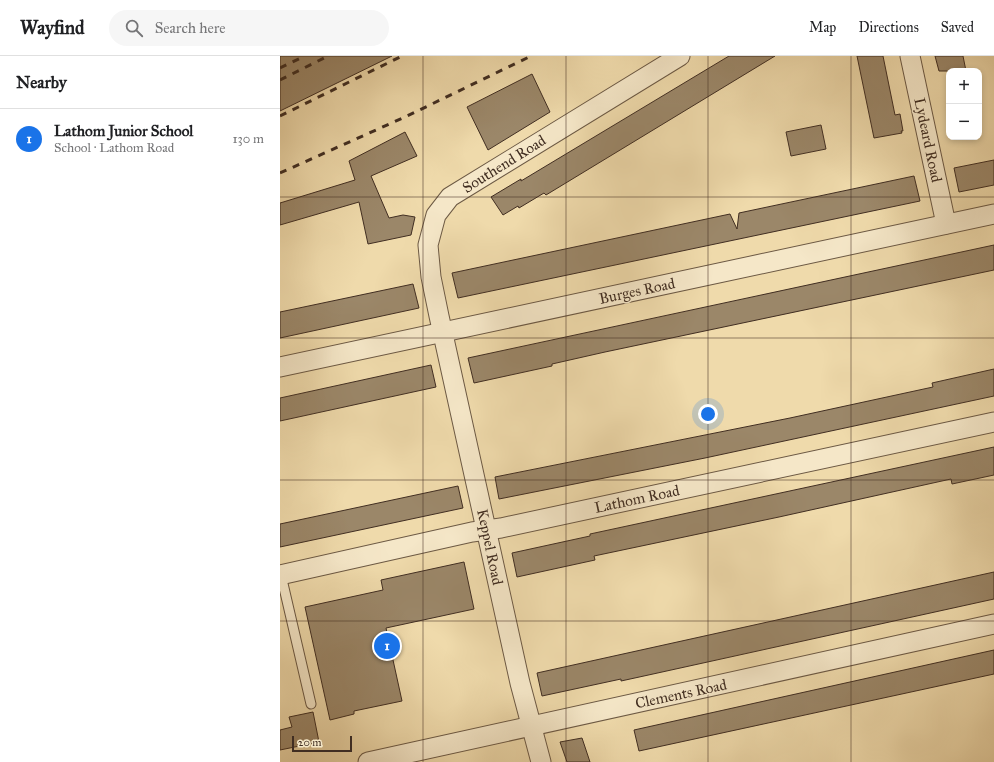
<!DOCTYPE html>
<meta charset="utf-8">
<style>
:root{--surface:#fff;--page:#f6f6f6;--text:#202124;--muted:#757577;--line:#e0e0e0;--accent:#1a73e8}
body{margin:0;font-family:"IM FELL Great Primer",serif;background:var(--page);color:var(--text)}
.controls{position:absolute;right:12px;top:12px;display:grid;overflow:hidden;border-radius:8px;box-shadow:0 2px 6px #0003}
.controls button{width:36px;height:36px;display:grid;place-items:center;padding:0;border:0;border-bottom:1px solid var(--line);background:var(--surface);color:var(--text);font:20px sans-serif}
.scale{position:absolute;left:12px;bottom:10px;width:60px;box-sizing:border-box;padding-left:4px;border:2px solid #412e22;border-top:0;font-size:11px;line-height:14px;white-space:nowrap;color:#412e22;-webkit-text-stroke:3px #f5e7c8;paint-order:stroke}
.you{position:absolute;left:428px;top:358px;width:14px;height:14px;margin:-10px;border:3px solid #fff;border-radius:50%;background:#1a73e8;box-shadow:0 0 0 6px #1a73e833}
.badge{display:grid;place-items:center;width:26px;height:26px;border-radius:50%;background:var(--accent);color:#fff;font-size:13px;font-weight:700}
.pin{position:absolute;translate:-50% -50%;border:2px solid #fff;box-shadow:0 1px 4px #0006}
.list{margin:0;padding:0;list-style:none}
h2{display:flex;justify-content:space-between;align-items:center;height:52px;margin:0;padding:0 16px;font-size:17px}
h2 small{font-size:13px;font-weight:400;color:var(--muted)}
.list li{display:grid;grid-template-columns:26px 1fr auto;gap:12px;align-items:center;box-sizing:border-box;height:60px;padding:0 16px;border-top:1px solid var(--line)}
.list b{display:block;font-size:15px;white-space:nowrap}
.list p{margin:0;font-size:13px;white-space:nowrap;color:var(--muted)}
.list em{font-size:13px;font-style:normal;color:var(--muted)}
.icon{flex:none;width:22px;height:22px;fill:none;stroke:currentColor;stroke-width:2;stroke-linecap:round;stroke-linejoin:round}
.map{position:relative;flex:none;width:714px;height:706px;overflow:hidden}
header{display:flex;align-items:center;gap:24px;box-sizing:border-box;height:56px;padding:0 20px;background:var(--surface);border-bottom:1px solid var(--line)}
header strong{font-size:19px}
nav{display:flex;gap:22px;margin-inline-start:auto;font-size:14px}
.search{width:280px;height:36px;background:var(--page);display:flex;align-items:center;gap:10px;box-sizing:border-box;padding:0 14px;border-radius:22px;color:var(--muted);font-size:15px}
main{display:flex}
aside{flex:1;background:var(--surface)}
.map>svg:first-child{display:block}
.building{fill:#9b8769;stroke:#412e22}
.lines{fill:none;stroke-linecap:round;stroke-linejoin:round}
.service-casing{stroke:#6c5944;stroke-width:11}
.minor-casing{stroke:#6c5944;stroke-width:21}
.service{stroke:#f5e7c8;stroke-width:9}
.minor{stroke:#f5e7c8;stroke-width:19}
.rail{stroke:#412e22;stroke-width:3;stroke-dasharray:7 7;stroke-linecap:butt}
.grid{fill:none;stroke:#412e22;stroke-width:1;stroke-opacity:0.55}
.labels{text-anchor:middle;stroke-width:3;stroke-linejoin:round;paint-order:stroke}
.street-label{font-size:15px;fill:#412e22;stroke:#f5e7c8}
</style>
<header>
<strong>Wayfind</strong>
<div class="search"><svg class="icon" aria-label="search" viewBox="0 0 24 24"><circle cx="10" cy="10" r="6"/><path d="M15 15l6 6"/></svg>Search here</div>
<nav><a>Map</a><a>Directions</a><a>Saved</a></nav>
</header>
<main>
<aside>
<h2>Nearby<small></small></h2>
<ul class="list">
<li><span class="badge">1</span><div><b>Lathom Junior School</b><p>School · Lathom Road</p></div><em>130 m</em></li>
</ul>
</aside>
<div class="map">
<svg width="714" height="706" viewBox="0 0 714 706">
<rect width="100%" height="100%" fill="#efdaab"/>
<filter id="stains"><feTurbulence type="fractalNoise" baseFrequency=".005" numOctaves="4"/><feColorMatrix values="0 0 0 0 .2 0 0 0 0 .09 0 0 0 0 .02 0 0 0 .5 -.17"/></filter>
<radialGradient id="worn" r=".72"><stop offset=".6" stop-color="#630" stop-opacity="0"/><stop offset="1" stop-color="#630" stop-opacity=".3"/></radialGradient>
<g class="building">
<polygon points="0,0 112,0 0,55"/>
<polygon points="449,0 495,0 266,139 264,137 239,152 238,150 223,159 211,141 241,123 241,125"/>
<polygon points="577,0 603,0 615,59 620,58 623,75 621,75 622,77 594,82"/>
<polygon points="655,0 683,0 686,15 659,15"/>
<polygon points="252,18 270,56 208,94 187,51"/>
<polygon points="541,69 546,93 511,100 506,76"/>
<polygon points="125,76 137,100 91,120 109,162 123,159 135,161 131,179 88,188 79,146 0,169 0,147 75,124 69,105"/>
<polygon points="714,104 714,129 679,136 674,112"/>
<polygon points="634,120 640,145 178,242 172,217 450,158 457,173 459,157"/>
<polygon points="714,189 714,214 325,296 272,308 272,310 194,327 188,302"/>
<polygon points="133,228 139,252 0,282 0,256"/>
<polygon points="151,309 156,331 0,365 0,342"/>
<polygon points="714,313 714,340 425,402 219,443 215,421 510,362 653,331 652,327"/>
<polygon points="714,391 714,419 672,428 671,423 499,461 314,500 315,504 237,521 232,497 310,480 310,478"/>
<polygon points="178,430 183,452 0,491 0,468"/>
<polygon points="184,506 194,553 106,572 122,645 74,655 74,658 50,664 25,551 103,534 101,524"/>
<polygon points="714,516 714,543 373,618 341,625 341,623 262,640 257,617"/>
<polygon points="714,594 714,618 359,695 354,674"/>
<polygon points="33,656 39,686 0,694 0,674 12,671 9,661"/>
<polygon points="302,682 310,706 287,706 280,686"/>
</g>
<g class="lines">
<g class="service-casing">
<polyline id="service" points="1,519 31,648"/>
</g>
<g class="minor-casing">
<g id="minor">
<polyline points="630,0 666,168"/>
<polyline points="0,311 714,158"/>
<polyline points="0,519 192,476 221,472 714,366"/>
<polyline points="88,706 714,568"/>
<polyline points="261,706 240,627 159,260 151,221 148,189 156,159 170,141 400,0"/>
</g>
</g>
<use href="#service" class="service"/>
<use href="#minor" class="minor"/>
<g class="rail">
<polyline points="0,12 25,0"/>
<polyline points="0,24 48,0"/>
<polyline points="0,60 122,0"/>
<polyline points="0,117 125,61 251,0"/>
</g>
</g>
<path class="grid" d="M143 0V706M286 0V706M428 0V706M571 0V706M0 141H714M0 282H714M0 424H714M0 565H714"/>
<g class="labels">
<g class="street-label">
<text transform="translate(648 84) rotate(78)" y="5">Lydeard Road</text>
<text transform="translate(224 108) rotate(-32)" y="5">Southend Road</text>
<text transform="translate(357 235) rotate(-12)" y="5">Burges Road</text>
<text transform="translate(357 443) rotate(-12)" y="5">Lathom Road</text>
<text transform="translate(210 491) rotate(78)" y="5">Keppel Road</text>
<text transform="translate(401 638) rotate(-12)" y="5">Clements Road</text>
</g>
</g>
<rect width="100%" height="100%" filter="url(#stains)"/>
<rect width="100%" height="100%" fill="url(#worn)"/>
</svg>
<div class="controls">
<button>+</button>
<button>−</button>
</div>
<div class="scale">20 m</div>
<div class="you"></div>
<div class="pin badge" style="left:107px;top:590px">1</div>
</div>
</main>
